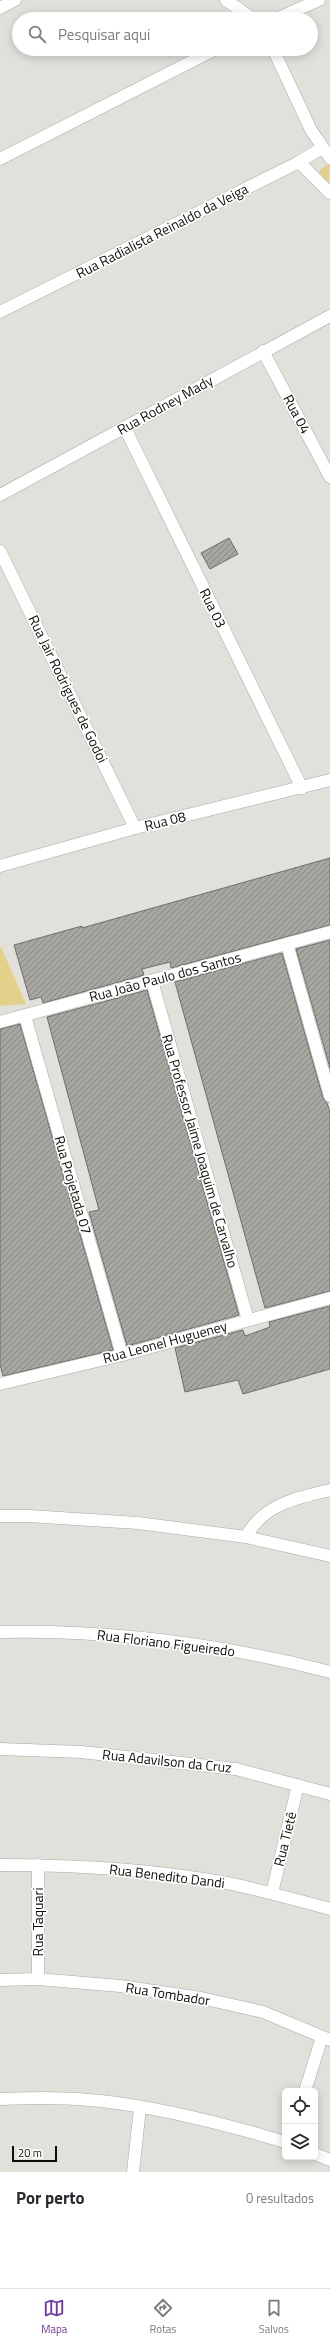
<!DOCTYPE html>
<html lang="pt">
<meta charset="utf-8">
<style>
:root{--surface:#fff;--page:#f7f7f7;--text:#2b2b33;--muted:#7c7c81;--line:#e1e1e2;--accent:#7434a9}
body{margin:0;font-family:"Titillium Web",sans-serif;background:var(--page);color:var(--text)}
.controls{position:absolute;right:12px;bottom:12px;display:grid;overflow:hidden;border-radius:6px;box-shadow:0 2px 10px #0003}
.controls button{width:36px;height:36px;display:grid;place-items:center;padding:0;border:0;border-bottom:1px solid var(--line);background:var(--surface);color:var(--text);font:20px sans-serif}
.scale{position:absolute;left:12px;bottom:10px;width:45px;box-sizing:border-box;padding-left:4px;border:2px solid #0d0d0b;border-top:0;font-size:11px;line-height:14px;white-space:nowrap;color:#0d0d0b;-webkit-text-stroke:3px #fff;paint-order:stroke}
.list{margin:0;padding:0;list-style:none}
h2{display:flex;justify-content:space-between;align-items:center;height:52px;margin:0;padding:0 16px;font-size:17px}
h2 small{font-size:13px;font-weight:400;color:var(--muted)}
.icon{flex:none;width:22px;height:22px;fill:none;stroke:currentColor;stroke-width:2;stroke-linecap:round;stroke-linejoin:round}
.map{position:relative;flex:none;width:330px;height:2172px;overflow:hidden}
.search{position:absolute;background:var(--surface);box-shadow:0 2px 10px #0003;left:12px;right:12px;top:12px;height:44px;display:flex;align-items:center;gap:10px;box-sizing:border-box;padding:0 14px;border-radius:22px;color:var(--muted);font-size:15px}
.sheet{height:116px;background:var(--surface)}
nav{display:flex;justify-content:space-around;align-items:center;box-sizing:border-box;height:56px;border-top:1px solid var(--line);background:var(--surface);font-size:11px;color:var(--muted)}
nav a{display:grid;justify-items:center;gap:2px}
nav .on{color:var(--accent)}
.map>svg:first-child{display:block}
.green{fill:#e3d18b}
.building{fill:url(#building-hatch);stroke:#6f6e6a}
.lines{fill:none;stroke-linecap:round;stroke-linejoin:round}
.street-casing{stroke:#aaa9a5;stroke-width:13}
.street{stroke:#fff;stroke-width:12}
.labels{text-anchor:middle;stroke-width:3.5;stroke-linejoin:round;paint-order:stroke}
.street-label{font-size:14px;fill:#0d0d0b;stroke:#fff}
</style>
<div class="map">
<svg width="330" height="2172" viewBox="0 0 330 2172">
<defs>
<pattern id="building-hatch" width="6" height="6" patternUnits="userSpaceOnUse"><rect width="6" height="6" fill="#a7a6a1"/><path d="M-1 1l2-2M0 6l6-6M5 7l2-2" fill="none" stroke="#868681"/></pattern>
</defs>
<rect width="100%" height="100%" fill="#e1e0db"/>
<g class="green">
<polygon points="326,165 330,165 329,182 324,181 319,174 320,170"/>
<polygon points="0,947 1,947 26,1004 0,1006"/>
</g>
<g class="building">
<polygon points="229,538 238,554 210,569 201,553"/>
<polygon points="330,858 330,925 171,968 170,962 142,969 144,975 43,1003 41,997 30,1000 14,945 82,926 82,928"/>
<polygon points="330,940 330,1068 296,949"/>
<polygon points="282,953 323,1098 327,1103 330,1112 330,1291 265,1308 175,982"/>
<polygon points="147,990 239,1315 127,1346 89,1212 99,1210 47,1017"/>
<polygon points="20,1024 113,1350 3,1376 0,1364 0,1029"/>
<polygon points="330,1306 330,1369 243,1394 238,1380 185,1392 175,1348 243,1330 245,1336 270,1327 269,1322"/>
</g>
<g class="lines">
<g class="street-casing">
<g id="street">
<polyline points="226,0 253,19"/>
<polyline points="0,8 15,0"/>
<polyline points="276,19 319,0"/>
<polyline points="273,49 311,130 330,158"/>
<polyline points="0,159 216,49"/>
<polyline points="299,162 330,193"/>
<polyline points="0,312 299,162 322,148"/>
<polyline points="263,351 330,477"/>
<polyline points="125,428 302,788"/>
<polyline points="0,495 330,316"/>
<polyline points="0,551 135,828"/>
<polyline points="0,866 135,828 330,780"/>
<polyline points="287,944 330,1096"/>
<polyline points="152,981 248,1320"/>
<polyline points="25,1016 122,1355"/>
<polyline points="0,1022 330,932"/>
<polyline points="0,1384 122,1355 330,1298"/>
<polyline points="0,1516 29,1516 138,1523 246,1537 330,1556"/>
<path d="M246 1537C262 1505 298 1497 330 1490"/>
<path d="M0 1632C111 1630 222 1644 330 1672"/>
<polyline points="0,1749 81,1752 236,1769 330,1794"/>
<path d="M0 1865C76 1865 152 1869 227 1883 262 1890 296 1900 330 1909"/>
<polyline points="272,1893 298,1785"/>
<polyline points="38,1979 38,1865"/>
<polyline points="0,1980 38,1979 120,1986 201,1998 263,2012 330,2040"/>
<polyline points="305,2091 322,2037"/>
<path d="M0 2099C34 2098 67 2097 101 2101 163 2108 225 2124 285 2142"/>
<polyline points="315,2154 330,2160"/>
<polyline points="133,2172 140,2108"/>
</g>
</g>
<use href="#street" class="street"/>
</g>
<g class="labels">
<g class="street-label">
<text transform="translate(162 231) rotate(-27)" y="5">Rua Radialista Reinaldo da Veiga</text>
<text transform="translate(165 405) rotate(-29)" y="5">Rua Rodney Mady</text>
<text transform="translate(297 414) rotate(62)" y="5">Rua 04</text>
<text transform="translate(213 608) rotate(64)" y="5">Rua 03</text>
<text transform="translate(68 689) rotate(64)" y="5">Rua Jair Rodrigues de Godoi</text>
<text transform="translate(165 821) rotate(-14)" y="5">Rua 08</text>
<text transform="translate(165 977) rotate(-15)" y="5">Rua João Paulo dos Santos</text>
<text transform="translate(200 1151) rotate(74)" y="5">Rua Professor Jaime Joaquim de Carvalho</text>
<text transform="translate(73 1185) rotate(74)" y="5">Rua Projetada 07</text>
<text transform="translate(165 1342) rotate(-15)" y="5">Rua Leonel Hugueney</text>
<text transform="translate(166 1643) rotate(7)" y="5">Rua Floriano Figueiredo</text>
<text transform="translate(167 1761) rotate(6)" y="5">Rua Adavilson da Cruz</text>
<text transform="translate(285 1839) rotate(-76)" y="5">Rua Tietê</text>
<text transform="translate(167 1876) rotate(7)" y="5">Rua Benedito Dandi</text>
<text transform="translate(38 1922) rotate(-90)" y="5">Rua Taquari</text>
<text transform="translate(168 1994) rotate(9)" y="5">Rua Tombador</text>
</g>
</g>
</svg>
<div class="controls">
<button><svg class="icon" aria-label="locate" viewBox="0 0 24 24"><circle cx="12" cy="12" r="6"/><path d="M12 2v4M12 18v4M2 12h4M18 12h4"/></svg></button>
<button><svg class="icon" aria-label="layers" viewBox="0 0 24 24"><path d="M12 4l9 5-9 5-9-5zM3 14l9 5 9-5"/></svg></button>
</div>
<div class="scale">20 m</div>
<div class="search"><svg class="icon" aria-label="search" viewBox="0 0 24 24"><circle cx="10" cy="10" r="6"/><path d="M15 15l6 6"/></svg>Pesquisar aqui</div>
</div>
<section class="sheet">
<h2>Por perto<small>0 resultados</small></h2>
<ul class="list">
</ul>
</section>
<nav>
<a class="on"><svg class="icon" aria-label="map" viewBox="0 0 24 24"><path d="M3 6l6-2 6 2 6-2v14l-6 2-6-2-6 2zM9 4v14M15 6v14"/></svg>Mapa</a>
<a><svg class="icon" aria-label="directions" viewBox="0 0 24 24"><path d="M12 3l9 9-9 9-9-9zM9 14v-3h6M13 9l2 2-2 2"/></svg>Rotas</a>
<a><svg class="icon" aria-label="saved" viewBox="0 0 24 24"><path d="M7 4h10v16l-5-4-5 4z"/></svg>Salvos</a>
</nav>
